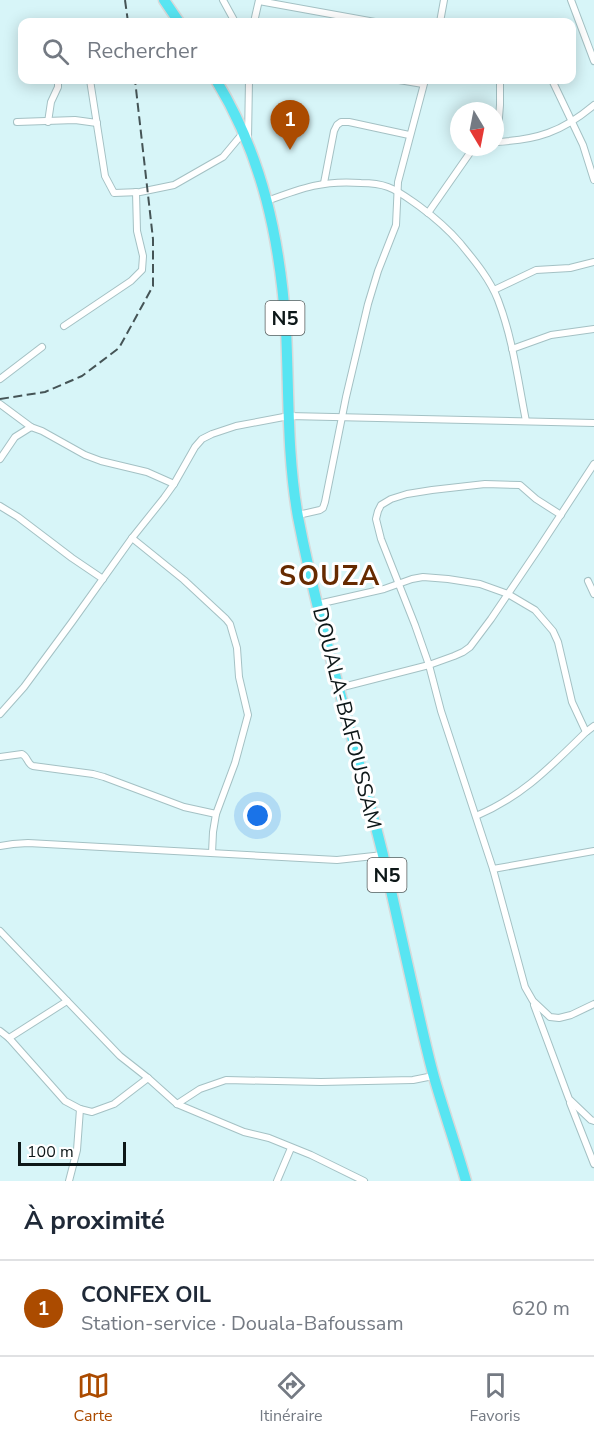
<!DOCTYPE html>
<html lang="fr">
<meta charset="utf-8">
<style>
:root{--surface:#fff;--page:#f2f2f3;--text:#1f2937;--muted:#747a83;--line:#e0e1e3;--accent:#ab4b00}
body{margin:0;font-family:"Nunito Sans",sans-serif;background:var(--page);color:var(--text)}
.compass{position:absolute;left:450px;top:102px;width:54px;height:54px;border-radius:50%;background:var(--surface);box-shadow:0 3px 15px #0003;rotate:170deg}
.scale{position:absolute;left:18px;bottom:15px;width:108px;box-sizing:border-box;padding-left:6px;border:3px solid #0d1718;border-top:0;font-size:16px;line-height:21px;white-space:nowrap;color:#0d1718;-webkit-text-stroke:4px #fff;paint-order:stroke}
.you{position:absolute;left:258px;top:816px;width:21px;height:21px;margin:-15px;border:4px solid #fff;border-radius:50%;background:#1a73e8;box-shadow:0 0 0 9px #1a73e833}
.badge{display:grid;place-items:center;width:39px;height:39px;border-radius:50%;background:var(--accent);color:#fff;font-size:20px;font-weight:700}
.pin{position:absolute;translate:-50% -50px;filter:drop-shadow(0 2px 3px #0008)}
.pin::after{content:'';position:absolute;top:32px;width:21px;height:18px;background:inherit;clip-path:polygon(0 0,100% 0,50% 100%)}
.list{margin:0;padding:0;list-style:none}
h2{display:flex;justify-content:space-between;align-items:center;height:78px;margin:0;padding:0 24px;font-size:26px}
h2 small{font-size:20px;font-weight:400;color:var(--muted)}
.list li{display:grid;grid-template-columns:39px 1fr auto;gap:18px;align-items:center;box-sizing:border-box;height:96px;padding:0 24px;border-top:2px solid var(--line)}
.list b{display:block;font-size:22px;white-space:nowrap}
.list p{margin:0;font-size:20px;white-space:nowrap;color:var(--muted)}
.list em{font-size:20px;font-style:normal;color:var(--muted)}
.icon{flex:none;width:33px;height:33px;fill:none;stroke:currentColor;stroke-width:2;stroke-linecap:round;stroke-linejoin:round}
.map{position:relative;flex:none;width:594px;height:1181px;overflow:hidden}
.search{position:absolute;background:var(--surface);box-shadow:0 3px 15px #0003;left:18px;right:18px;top:18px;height:66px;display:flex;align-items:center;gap:15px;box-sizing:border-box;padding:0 21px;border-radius:12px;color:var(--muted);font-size:22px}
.sheet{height:174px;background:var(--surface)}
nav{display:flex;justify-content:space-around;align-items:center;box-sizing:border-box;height:84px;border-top:2px solid var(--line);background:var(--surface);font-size:16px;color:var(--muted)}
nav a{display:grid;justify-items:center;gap:3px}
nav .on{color:var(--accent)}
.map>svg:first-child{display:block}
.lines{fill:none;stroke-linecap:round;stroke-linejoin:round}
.street-casing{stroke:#a4c1c4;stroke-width:8}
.highway-casing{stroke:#d8dada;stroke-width:13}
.street{stroke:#fff;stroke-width:6}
.highway{stroke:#58e5f2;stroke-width:10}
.rail{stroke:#455456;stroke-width:2;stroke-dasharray:9 4.5;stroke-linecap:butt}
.labels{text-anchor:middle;stroke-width:6;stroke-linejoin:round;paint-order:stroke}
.shield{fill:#fff;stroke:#565d5d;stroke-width:1.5}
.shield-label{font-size:20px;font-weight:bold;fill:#0d1718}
.street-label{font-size:21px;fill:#0d1718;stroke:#fff}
.district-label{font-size:27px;font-weight:bold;letter-spacing:1.5px;fill:#662a00;stroke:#fff}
</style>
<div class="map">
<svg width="594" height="1181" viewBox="0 0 594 1181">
<rect width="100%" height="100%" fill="#d7f5f8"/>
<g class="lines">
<g class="street-casing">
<g id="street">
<polyline points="223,0 235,22"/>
<polyline points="571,0 594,61"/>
<polyline points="259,1 375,22"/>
<polyline points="254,22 259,0"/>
<polyline points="440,22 444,0"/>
<polyline points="90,80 105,176 114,193 140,192 174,185 223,157 243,133"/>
<polyline points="399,80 423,84"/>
<polyline points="552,80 583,145 594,180"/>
<polyline points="17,122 75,120 97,123"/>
<polyline points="48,122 51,102 58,87 58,80"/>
<polyline points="248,139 249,80"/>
<path d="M495 142C537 140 562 132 594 105"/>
<polyline points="497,142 500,105 500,80"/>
<polyline points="324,183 334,131 337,125 341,122 349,122 409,135"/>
<path d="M267 201C302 188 323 180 361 183 370 183 380 184 388 187 399 191 409 199 419 206 434 217 448 229 460 243 474 260 490 279 498 300 513 339 518 381 526 421"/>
<polyline points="428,213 474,147"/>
<polyline points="494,290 536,270 570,268 594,262"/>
<polyline points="64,326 131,281 142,270 143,256 137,231 136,192"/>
<polyline points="512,349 551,335 594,329"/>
<polyline points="0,379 42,347"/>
<polyline points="0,404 31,427"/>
<polyline points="0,459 15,437 31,427 42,431 85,455 101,461 147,472 174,484"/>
<polyline points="0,506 18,517 72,558 103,579"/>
<polyline points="298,515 320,510 323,508 325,502 346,397 368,304 378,271 396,225 398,182 425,80"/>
<polyline points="561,515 536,499 520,485 485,484 432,490 407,494 391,499 381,505 378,511 376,519 381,539 415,625 429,665 441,711 493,869 525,987 533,1001 550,1017 559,1018 571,1015 594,1004"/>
<polyline points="132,538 184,580 226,619 230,624 237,648 239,677 248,715 235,763 216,814 213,832 212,853"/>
<polyline points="588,581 594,594"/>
<polyline points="318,604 384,589 412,579 423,577 448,579 480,584 508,594 535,610 553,631 558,642 572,702 586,732"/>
<polyline points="339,688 429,665 454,656 463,652 470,647 491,619 539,548 594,464"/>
<polyline points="0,714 24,687 72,622 132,538 164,498 174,484 195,447 202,439 212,434 236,426 289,416 594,423"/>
<path d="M0 757 22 754C28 757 27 764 33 766L93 774 104 777 184 807 216 814"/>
<path d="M476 816C523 796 550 767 586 732L594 726"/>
<polyline points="0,846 13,844 28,843 337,860 383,855"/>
<polyline points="493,869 594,851"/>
<polyline points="0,931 120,1056 148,1078 177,1104 244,1132 269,1138 311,1155 364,1181"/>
<polyline points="534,1005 569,1099 591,1120 594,1121"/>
<polyline points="0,1031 9,1038 65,1101 80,1109 92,1112 114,1104 148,1078"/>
<polyline points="9,1038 67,1001"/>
<polyline points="570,1103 594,1164"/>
<polyline points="177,1104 200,1089 226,1080 321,1082 413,1080 433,1076"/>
<polyline points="69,1181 77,1150 80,1109"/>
<polyline points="277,1181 291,1148"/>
</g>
</g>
<g class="highway-casing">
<g id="highway">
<polyline points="164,0 179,22"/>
<path d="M216 80C263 157 280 240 286 329 289 392 287 456 298 517 320 631 355 742 383 855 395 907 406 959 418 1011 423 1033 428 1056 434 1077 444 1112 456 1146 466 1181"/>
</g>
</g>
<use href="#street" class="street"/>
<use href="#highway" class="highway"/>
<g class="rail">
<polyline points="125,0 128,22"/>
<polyline points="0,399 45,392 82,376 119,348 153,286 153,239 135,80"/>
</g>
</g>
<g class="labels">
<g class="shield">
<rect x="265.5" y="301" width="39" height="34" rx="4.5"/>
<rect x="367.5" y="858" width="39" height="34" rx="4.5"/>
</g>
<g class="shield-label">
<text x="285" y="325">N5</text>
<text x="387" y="882">N5</text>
</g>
<g class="street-label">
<text transform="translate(347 718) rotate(76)" y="7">DOUALA-BAFOUSSAM</text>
</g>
<g class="district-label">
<text x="330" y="585">SOUZA</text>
</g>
</g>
</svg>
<svg class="compass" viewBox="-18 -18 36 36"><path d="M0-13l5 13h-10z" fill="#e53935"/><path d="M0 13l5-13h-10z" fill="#747a83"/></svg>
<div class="scale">100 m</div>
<div class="you"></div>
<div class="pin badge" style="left:290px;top:150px">1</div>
<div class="search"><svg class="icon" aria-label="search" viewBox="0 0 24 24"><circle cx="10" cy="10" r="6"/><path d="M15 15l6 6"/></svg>Rechercher</div>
</div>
<section class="sheet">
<h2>À proximité<small></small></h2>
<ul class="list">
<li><span class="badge">1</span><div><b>CONFEX OIL</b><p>Station-service · Douala-Bafoussam</p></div><em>620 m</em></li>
</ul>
</section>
<nav>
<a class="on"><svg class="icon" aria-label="map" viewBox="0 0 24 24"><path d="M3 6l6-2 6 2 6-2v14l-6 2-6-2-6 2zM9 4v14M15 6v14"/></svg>Carte</a>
<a><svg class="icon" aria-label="directions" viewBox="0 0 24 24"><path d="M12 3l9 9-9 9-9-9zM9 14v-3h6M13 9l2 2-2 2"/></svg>Itinéraire</a>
<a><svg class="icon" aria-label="saved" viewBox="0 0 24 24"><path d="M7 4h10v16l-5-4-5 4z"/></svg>Favoris</a>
</nav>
